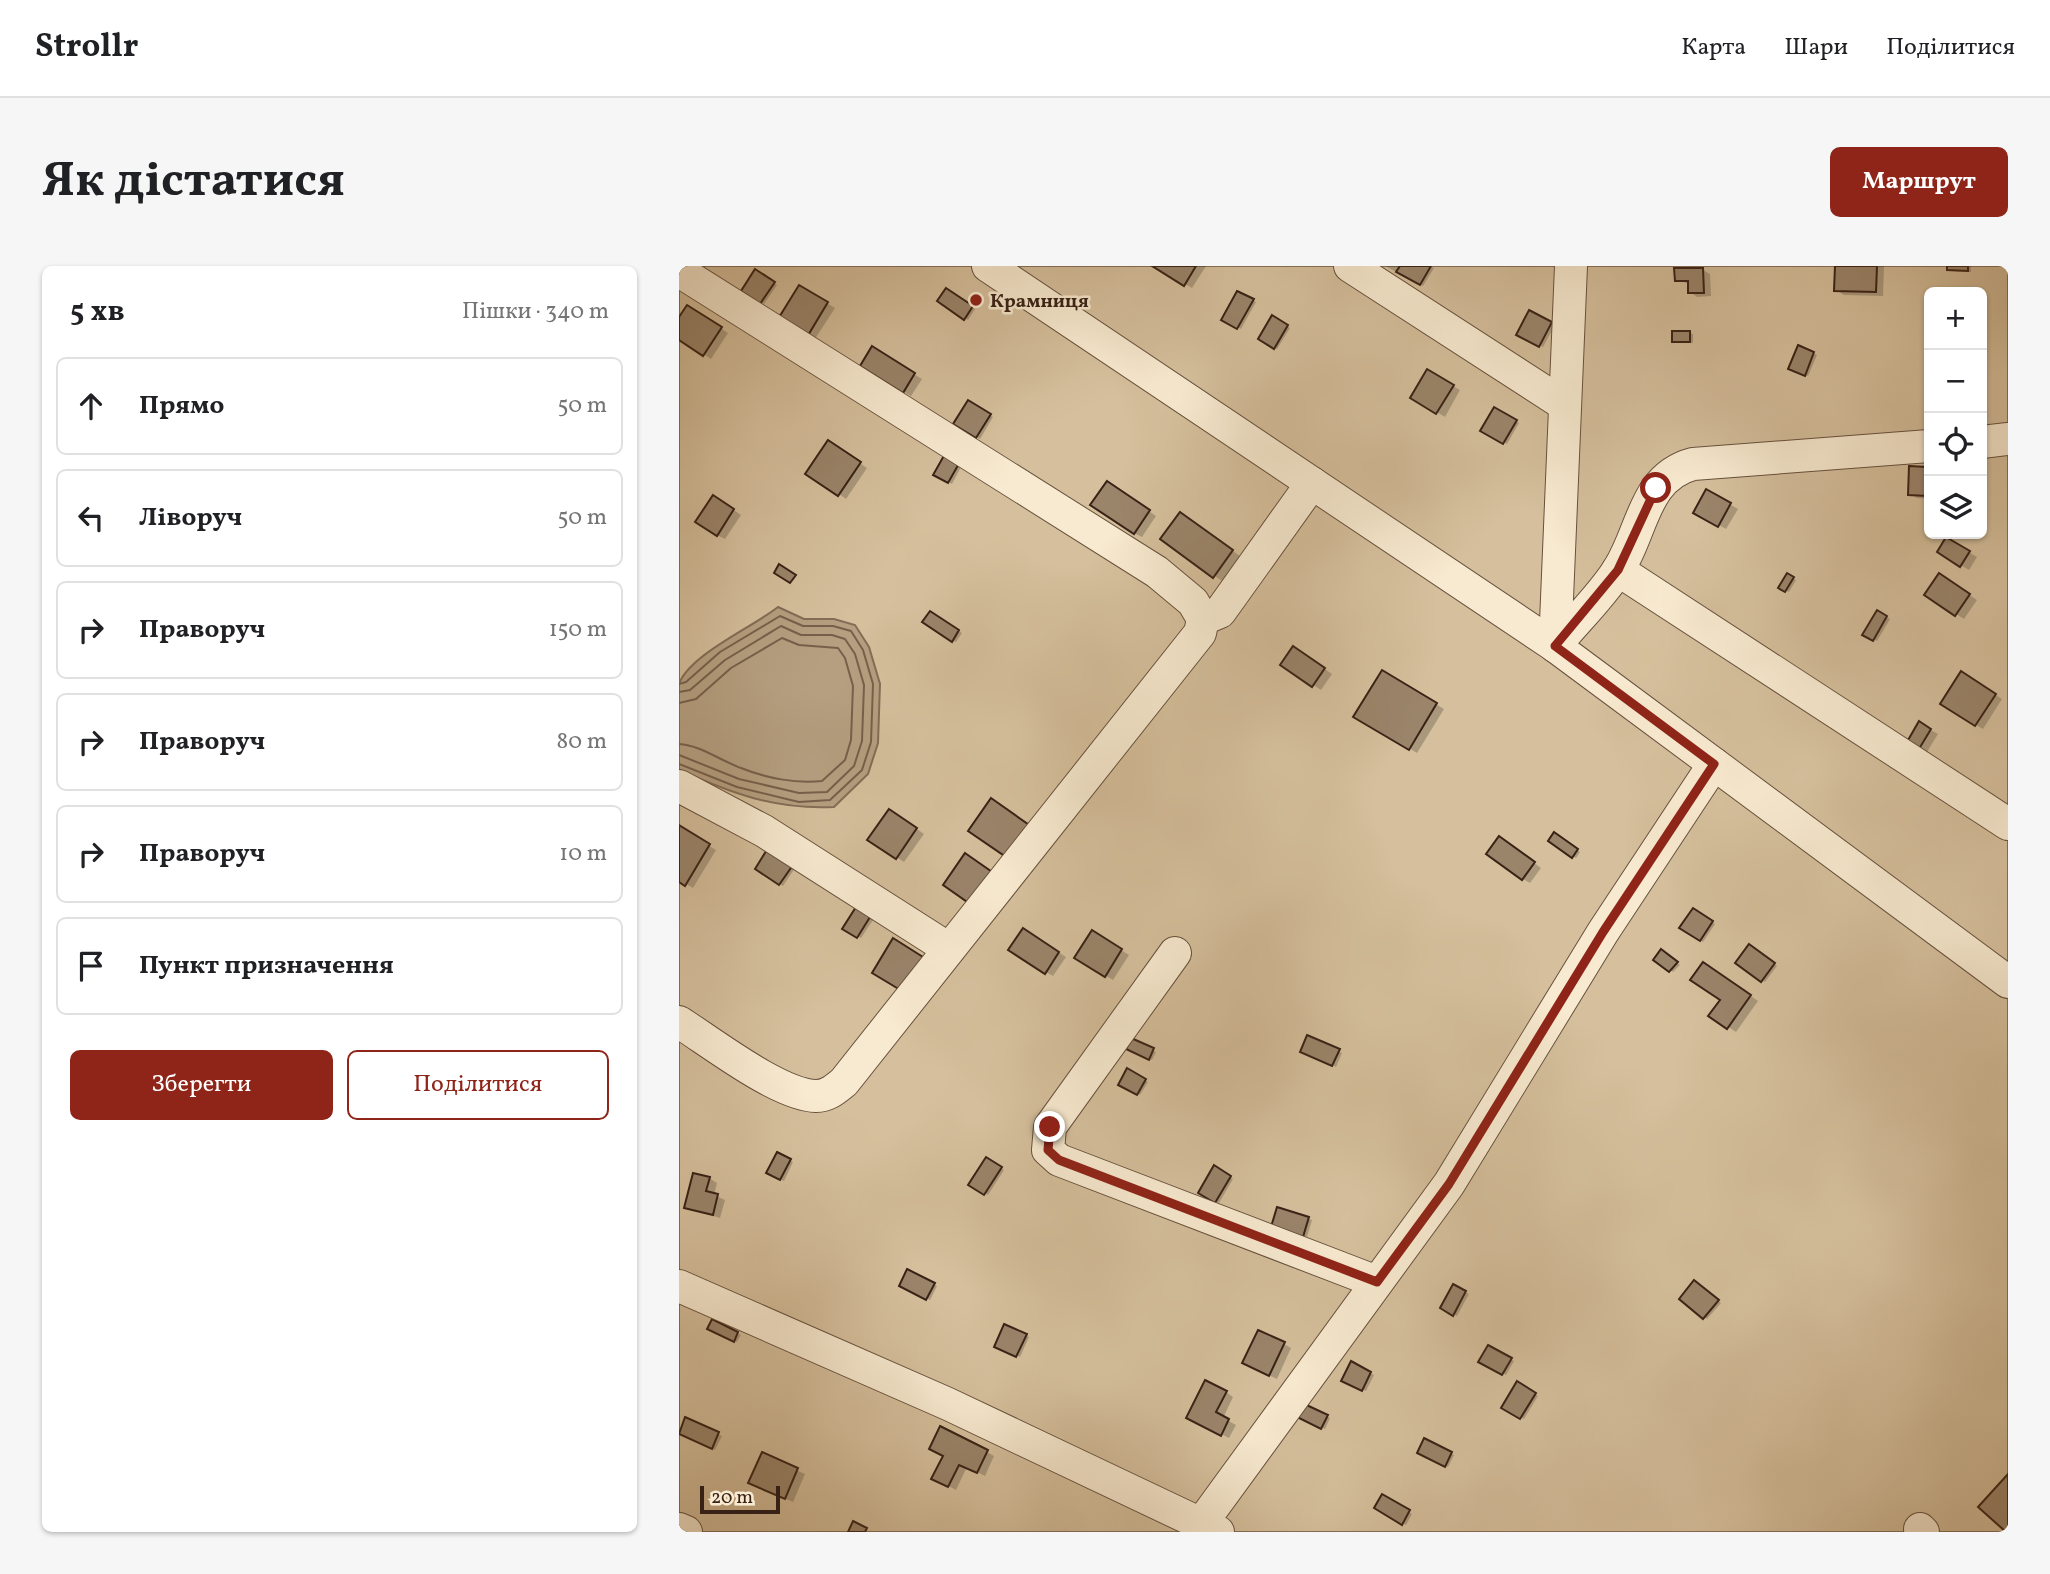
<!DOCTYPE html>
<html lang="uk">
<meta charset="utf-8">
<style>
:root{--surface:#fff;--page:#f6f6f6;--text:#202124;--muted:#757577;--line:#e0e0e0;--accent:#8f2418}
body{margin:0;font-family:Vollkorn,serif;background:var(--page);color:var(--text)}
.controls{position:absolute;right:21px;top:21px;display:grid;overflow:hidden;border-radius:10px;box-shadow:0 2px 5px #0004}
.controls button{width:63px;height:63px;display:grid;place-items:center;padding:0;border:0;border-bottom:2px solid var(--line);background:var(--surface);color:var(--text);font:35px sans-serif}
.scale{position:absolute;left:21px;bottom:18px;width:80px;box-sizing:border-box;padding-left:7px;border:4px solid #382216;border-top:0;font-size:19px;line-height:24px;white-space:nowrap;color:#382216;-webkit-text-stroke:5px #f8ead0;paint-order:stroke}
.stop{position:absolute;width:21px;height:21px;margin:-16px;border:5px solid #8f2418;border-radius:50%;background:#fff}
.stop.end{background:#8f2418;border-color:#fff;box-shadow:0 2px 7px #0008}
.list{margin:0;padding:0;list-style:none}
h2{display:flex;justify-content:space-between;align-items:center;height:91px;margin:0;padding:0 28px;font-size:30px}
h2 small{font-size:23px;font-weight:400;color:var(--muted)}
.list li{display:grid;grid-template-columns:46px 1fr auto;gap:21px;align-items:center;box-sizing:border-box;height:98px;margin:0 14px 14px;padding:0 14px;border:2px solid var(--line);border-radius:10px}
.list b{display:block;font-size:26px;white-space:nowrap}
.list em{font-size:23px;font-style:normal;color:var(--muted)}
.actions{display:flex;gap:14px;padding:21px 28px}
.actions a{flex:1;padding:16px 0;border:2px solid var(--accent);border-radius:10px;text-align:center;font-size:24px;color:var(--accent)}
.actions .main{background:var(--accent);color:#fff}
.icon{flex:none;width:38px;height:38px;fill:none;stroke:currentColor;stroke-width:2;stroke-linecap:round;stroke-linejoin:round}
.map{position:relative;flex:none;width:1329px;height:1266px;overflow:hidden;border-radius:10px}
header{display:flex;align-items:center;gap:42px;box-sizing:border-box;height:98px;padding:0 35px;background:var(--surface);border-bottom:2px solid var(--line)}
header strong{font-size:33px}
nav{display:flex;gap:38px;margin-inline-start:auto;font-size:24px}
.intro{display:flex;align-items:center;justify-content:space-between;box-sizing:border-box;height:168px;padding:0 42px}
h1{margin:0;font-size:49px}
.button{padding:18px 32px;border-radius:10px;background:var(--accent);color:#fff;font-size:24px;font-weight:700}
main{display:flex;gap:42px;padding:0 42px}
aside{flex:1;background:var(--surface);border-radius:10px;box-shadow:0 2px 5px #0004}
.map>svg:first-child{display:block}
.green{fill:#d5bf9c;stroke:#867059;stroke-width:2;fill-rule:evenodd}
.water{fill:#b59f80;stroke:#836d56;stroke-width:2}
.shadow{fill:#0003}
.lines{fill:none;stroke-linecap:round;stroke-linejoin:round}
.shore{stroke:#76604b;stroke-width:2}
.building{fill:#9a846a;stroke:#382216;stroke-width:2}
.minor-casing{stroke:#67513e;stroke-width:34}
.minor{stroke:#f8ead0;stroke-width:32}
.route{stroke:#8f2418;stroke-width:9}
.poi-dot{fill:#8f2418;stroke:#f8ead0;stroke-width:2.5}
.labels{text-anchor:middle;stroke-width:5;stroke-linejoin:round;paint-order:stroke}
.poi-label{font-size:19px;font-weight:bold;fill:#382216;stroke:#f8ead0;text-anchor:start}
</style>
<header>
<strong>Strollr</strong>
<nav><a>Карта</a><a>Шари</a><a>Поділитися</a></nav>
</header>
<div class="intro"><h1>Як дістатися</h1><a class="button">Маршрут</a></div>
<main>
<aside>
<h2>5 хв<small>Пішки · 340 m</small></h2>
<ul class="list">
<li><svg class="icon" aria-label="ahead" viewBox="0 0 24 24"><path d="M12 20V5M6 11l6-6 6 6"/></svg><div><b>Прямо</b></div><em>50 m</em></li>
<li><svg class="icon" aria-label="left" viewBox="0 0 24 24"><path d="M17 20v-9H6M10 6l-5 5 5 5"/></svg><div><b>Ліворуч</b></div><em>50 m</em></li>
<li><svg class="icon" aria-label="right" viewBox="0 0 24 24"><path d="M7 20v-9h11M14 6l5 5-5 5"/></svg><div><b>Праворуч</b></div><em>150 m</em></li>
<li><svg class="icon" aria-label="right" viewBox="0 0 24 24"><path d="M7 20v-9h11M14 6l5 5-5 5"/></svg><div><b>Праворуч</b></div><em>80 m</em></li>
<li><svg class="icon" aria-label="right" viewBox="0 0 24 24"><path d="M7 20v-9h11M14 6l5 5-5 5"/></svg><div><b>Праворуч</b></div><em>10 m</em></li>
<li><svg class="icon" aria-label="arrive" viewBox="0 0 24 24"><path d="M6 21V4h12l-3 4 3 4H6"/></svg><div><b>Пункт призначення</b></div></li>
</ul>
<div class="actions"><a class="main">Зберегти</a><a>Поділитися</a></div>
</aside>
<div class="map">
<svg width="1329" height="1266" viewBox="0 0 1329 1266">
<rect width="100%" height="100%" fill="#f5dfb7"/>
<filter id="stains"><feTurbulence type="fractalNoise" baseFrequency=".00286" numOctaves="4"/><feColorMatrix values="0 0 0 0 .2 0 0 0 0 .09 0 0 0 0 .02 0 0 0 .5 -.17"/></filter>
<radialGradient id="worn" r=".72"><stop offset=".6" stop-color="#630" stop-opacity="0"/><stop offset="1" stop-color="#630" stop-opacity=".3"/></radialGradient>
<path class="green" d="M0 0H1329V1266H0ZM1250 26H1303V268H1250Z"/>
<path class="water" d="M99 341 125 353H155L176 359 190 381 201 418 199 477 189 508 155 541C96 544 52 527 0 504V418C10 389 74 361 99 341Z"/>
<g class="shadow">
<polygon points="476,0 527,0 513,22"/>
<polygon points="706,0 751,0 755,2 744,20"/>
<polygon points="1158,0 1205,0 1204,30 1165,29 1157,24"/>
<polygon points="1270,0 1292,0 1292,6 1273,5"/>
<polygon points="1024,4 1031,8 1032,30 1018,31 1011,26 1011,18 997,14"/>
<polygon points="76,6 98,19 85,38 64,24"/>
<polygon points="121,21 156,42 136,73 102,52"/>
<polygon points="268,24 296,43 289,54 261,35"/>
<polygon points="559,27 577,36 562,63 544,53"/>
<polygon points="16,45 49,67 32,93 0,72 0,54"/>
<polygon points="851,46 876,59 864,81 839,68"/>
<polygon points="594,51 611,62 598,83 581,73"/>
<polygon points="1011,67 1014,68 1014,77 995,75"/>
<polygon points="1120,81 1138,89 1129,110 1115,104"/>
<polygon points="194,83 243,113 232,130 183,100"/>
<polygon points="748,105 781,124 766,151 733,131"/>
<polygon points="290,137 314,151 301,173 277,158"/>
<polygon points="816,143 840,157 828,178 803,164"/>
<polygon points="157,181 188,202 167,233 160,228"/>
<polygon points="268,188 284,197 273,218 257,208"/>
<polygon points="1249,203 1250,233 1238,232 1231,228"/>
<polygon points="436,222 477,250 463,271 455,267"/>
<polygon points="1028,225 1059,243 1047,263 1016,246"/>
<polygon points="42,235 62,249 46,273 38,269"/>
<polygon points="509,253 561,290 543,315 484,273"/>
<polygon points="1268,273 1298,291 1290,304 1260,286"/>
<polygon points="1108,309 1117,314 1110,326 1101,321"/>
<polygon points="1268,314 1298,334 1285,353 1248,329"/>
<polygon points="1198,346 1211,353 1198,375 1185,368"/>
<polygon points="251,347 283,367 277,376 245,356"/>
<polygon points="622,386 653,408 642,424 603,398"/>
<polygon points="704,407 765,443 738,487 677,450"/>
<polygon points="1290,412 1323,433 1304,463 1297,459"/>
<polygon points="1241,458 1259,468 1248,486 1230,476"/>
<polygon points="218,549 245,568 225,596 191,574"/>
<polygon points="0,561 37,584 14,622 0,614"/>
<polygon points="876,568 901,586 897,592 872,575"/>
<polygon points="828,577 862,602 851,617 844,613"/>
<polygon points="90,585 116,602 104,620 78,603"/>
<polygon points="178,644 194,654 182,672 166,662"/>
<polygon points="1015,644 1036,658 1024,676 1003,662"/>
<polygon points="413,666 450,689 434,714 397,692"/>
<polygon points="352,669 387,691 374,710 367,706"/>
<polygon points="1071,681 1098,700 1086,716 1059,697"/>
<polygon points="986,687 1001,699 994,706 976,693"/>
<polygon points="1032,702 1079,735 1057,766 1032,750 1043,733"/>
<polygon points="629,771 663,787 657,801 626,787"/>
<polygon points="453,775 477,786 473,794 449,783"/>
<polygon points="449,805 469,816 461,829 442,818"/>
<polygon points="98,888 114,896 105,915 89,907"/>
<polygon points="307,893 325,904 309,929 292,918"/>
<polygon points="536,901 554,913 540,937 521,926"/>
<polygon points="30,912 38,917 35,929 46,934 41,952 7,941"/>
<polygon points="599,943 633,954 628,971 597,962"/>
<polygon points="229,1005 258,1020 251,1034 222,1020"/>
<polygon points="1019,1018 1042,1037 1028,1053 1003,1033"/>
<polygon points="775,1020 790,1028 778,1050 763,1042"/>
<polygon points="33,1055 62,1069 58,1076 30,1062"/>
<polygon points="326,1060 350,1071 341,1091 317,1080"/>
<polygon points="605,1078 612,1082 598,1113 573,1101"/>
<polygon points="809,1081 835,1095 827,1109 802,1095"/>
<polygon points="672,1097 695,1109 687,1125 664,1114"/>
<polygon points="838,1118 859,1130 845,1153 825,1141"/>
<polygon points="547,1126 554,1131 544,1152 557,1159 550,1172 509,1151"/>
<polygon points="620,1137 651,1152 646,1163 614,1148"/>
<polygon points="7,1153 43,1170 36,1184 1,1167"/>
<polygon points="746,1174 775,1189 769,1201 740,1186"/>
<polygon points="308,1186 315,1190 306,1210 288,1201 277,1224 262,1216 266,1190"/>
<polygon points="84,1189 126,1208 114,1236 79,1221"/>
<polygon points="704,1230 733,1248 727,1259 697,1241"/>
</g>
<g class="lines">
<g class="shore">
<polyline points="0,418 7,416 41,386 101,350 124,360 154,360 172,365 184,384 194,418 192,476 183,504 151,534 120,536 58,521 0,498"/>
<polyline points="0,426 11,424 46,394 102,360 122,369 153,369 166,373 176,388 185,419 183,475 175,500 148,526 120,527 60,513 0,489"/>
<path d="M0 437 17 433 52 402 103 372 120 379 159 382 166 392 174 420 172 474 166 494 143 515C117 518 87 512 62 502 42 495 21 479 0 478"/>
</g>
</g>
<g class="building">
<polygon points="473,0 517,0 505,20"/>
<polygon points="721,0 752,0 741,19 717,6"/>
<polygon points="1156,0 1198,0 1197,26 1155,25"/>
<polygon points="1268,0 1289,0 1289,5 1268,4"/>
<polygon points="995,2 1024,2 1025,27 1009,27 1009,15 996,15"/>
<polygon points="76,3 96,16 81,38 62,25"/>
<polygon points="120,19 149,36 128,71 99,53"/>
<polygon points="267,22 294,40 285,54 258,35"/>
<polygon points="558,25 575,33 558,63 542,54"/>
<polygon points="8,39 43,61 24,90 0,74 0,51"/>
<polygon points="850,44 873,56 860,81 837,69"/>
<polygon points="593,49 609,59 595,83 579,73"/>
<rect x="993" y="65" width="18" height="11"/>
<polygon points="1119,79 1135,86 1126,110 1109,103"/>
<polygon points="193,80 236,107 224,127 181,100"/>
<polygon points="748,103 775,119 757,148 731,132"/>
<polygon points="289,134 312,148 297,172 274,158"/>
<polygon points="815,141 838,154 824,178 801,165"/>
<polygon points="149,174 182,196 159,230 126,208"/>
<polygon points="267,186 282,194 269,217 254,209"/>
<polygon points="1230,200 1249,201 1249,230 1229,229"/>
<polygon points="428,215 471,244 455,268 411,239"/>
<polygon points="1027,223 1052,237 1039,261 1014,247"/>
<polygon points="34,229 55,243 38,270 16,256"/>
<polygon points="501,246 554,284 534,312 481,273"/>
<polygon points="1267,271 1291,285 1281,301 1258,286"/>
<polygon points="100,298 117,309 111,317 95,307"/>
<polygon points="1108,307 1115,311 1106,326 1099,322"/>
<polygon points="1260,307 1291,328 1276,350 1245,329"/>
<polygon points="1198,344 1208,350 1194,375 1183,369"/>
<polygon points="251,345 280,364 273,376 243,356"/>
<polygon points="614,380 646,402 633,421 601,399"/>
<polygon points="703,404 758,437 730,484 674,451"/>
<polygon points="1282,405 1317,428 1296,460 1261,438"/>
<polygon points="1240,455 1252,463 1240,483 1228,476"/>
<polygon points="312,532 353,561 330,593 289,565"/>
<polygon points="210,543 238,562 217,593 188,574"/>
<polygon points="0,559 31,578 6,620 0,616"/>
<polygon points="875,566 899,583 893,592 869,575"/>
<polygon points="820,570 856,596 843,614 807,588"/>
<polygon points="89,582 114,599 100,619 76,603"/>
<polygon points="286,587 316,608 294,640 264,619"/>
<polygon points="177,641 191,651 178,672 163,663"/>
<polygon points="1014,642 1034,655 1021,675 1000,662"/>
<polygon points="344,662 380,686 366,708 329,684"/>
<polygon points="413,664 443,683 426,711 395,692"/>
<polygon points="214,672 244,691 223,725 193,707"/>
<polygon points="1070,678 1096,697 1082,716 1056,697"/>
<polygon points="982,683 999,696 990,706 974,694"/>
<polygon points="1024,696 1072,729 1048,763 1029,750 1041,734 1011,714"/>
<polygon points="628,769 661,783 653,800 621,786"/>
<polygon points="452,772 475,782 470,794 447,783"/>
<polygon points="448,802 467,813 458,829 439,819"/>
<polygon points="98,886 112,893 101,914 87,907"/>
<polygon points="307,891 323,901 305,929 289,919"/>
<polygon points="535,899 552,910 536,937 519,927"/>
<polygon points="14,907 31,911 27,925 39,928 34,949 5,942"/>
<polygon points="598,941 630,951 624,971 592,961"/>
<polygon points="228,1003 256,1017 247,1034 220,1020"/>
<polygon points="1015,1014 1040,1034 1024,1053 1000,1033"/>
<polygon points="774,1018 787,1025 774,1050 761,1042"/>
<polygon points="33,1053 59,1066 55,1076 28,1063"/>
<polygon points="325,1058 348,1068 337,1091 315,1081"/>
<polygon points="579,1064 606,1076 590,1110 563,1097"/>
<polygon points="809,1079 833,1092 823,1109 799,1096"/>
<polygon points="672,1095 692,1106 683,1125 662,1115"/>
<polygon points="526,1114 548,1125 537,1146 550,1153 542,1170 507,1152"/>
<polygon points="838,1115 857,1127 841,1153 822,1142"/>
<polygon points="619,1135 649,1149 642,1163 612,1148"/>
<polygon points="6,1151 40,1166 33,1183 0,1168"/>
<polygon points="261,1160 309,1184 298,1207 280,1199 269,1221 252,1213 264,1190 250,1183"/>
<polygon points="745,1172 773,1186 766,1201 738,1187"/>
<polygon points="83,1186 119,1202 106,1233 69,1217"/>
<polygon points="1329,1208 1329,1266 1327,1266 1299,1241"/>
<polygon points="703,1228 731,1244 723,1259 695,1242"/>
<polygon points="174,1255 188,1262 186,1266 169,1266"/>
</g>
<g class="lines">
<g class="minor-casing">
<g id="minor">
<polyline points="309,0 876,380 1329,716"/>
<polyline points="671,0 886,139"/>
<path d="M0 5 478 306 514 336 524 353 521 367 165 816C156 823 149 830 137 830 100 829 33 777 0 756"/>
<polyline points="1303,176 1329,173"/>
<polyline points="939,304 1329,558"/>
<polyline points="524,353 541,346 633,217"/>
<path d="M876 380C896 355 922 331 939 304 964 266 964 211 1014 198L1250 180"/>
<polyline points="876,380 892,0"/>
<polyline points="0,520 85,565 270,683"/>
<polyline points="496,687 371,861 369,884 380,894 698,1016"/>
<polyline points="0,1020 269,1138 539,1266"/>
<polyline points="522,1258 770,918 924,666 1035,498"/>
<polyline points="0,1263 7,1266"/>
<polyline points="1241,1263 1244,1266"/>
</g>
</g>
<use href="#minor" class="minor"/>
</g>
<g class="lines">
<polyline class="route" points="371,861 369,884 380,894 698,1016 770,918 924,666 1035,498 876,380 939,304 977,222"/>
</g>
<circle class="poi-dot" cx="297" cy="34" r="7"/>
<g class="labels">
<g class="poi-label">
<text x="311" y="41">Крамниця</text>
</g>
</g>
<rect width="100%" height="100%" filter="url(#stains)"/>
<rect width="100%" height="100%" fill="url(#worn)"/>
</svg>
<div class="controls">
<button>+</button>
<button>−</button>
<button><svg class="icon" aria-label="locate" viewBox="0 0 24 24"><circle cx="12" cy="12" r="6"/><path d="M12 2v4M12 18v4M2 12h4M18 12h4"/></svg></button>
<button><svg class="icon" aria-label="layers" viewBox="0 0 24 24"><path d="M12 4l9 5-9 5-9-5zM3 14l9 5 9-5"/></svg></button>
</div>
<div class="scale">20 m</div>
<div class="stop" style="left:977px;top:222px"></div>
<div class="stop end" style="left:371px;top:861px"></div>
</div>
</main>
